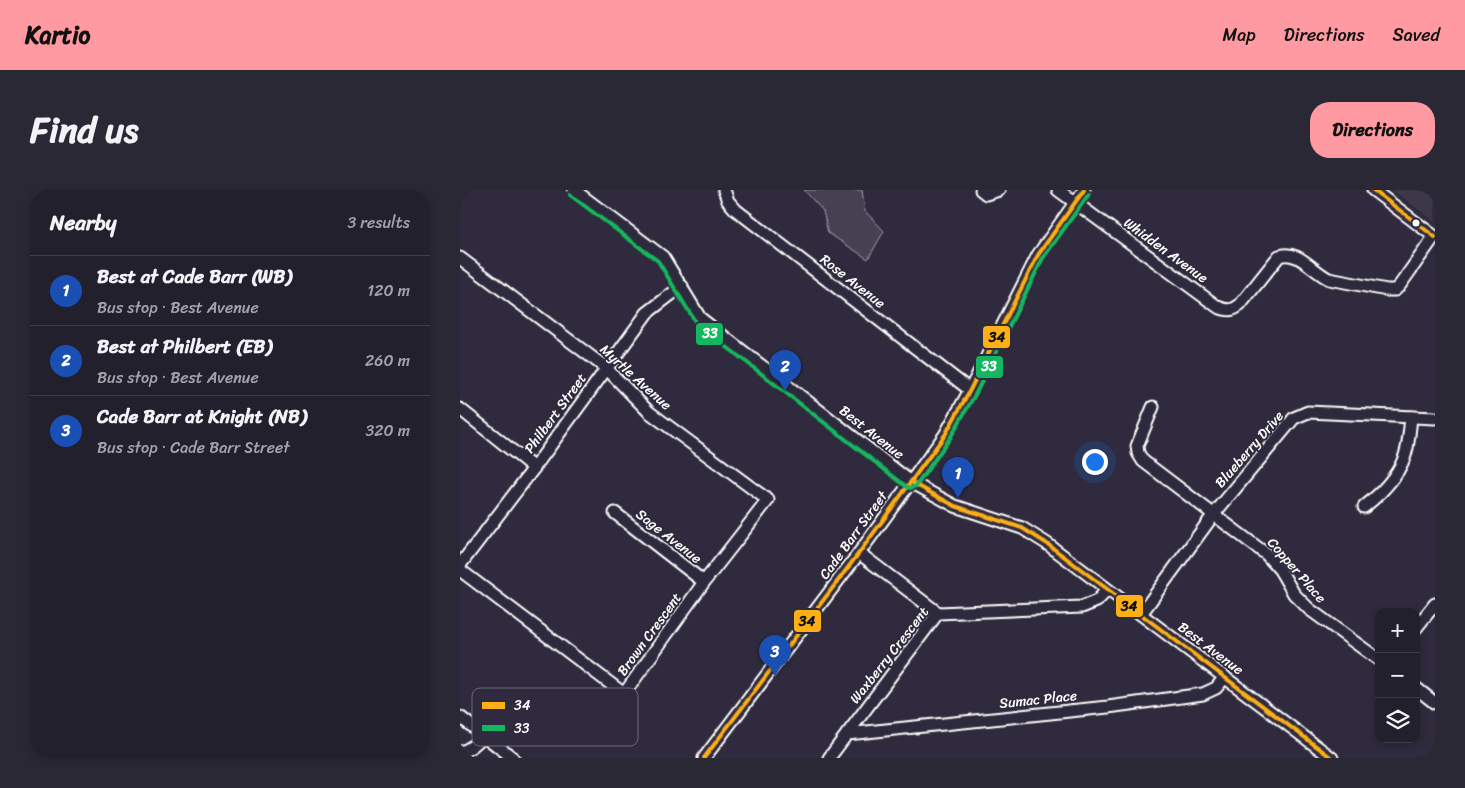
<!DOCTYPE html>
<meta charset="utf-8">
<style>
:root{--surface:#23202e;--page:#2b2836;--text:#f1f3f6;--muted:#a3a3aa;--line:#403e4a;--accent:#ff9aa2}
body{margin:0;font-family:Sriracha,sans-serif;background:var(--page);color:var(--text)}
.controls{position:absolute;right:15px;bottom:15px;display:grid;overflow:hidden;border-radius:10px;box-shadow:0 2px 8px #0003}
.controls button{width:45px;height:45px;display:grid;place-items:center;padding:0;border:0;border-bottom:1px solid var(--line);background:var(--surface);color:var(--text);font:25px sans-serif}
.you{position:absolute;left:634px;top:271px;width:18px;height:18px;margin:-12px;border:4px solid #fff;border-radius:50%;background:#1a73e8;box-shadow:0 0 0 8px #1a73e833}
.badge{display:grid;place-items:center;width:32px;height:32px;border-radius:50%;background:var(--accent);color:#fff;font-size:16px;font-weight:700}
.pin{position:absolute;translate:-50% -41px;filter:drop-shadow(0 1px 2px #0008)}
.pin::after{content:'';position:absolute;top:26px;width:18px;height:15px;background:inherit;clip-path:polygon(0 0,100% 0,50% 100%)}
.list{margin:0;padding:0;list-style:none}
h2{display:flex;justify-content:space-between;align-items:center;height:65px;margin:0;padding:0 20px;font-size:21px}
h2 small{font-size:16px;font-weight:400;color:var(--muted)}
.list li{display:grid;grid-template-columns:32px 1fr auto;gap:15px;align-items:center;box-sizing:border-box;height:70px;padding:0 20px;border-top:1px solid var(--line)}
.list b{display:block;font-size:19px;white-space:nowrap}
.list p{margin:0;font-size:16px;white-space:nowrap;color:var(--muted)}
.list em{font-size:16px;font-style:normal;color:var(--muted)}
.icon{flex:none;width:28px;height:28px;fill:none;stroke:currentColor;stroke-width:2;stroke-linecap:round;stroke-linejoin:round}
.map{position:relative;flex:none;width:975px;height:568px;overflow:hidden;border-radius:20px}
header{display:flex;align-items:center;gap:30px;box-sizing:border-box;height:70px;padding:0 25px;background:var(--accent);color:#111}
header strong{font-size:24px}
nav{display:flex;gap:28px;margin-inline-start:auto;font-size:18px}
.intro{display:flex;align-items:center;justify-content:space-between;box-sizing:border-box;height:120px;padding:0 30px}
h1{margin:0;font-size:35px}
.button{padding:12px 22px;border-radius:20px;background:var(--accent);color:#111;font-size:18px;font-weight:700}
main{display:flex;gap:30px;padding:0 30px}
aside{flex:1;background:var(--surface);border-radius:20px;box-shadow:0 2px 8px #0003}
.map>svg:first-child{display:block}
.built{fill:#3c3749}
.green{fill:#464152;stroke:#a2a0a8}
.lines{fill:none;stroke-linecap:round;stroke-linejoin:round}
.minor-casing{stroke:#fff;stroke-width:15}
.minor{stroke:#2f2a3d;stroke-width:11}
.bus-1-casing{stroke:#2f2a3d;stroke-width:8}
.bus-2-casing{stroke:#2f2a3d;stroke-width:8}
.bus-1{stroke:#fcaf17;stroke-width:4}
.bus-2{stroke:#13b75f;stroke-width:4}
.bus-dot{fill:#fff;stroke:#2f2a3d;stroke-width:2}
.labels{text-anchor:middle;stroke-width:4;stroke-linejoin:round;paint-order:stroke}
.street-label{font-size:14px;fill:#fff;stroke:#2f2a3d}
.key{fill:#2f2a3d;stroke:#6d6a77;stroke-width:1}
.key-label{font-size:14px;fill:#fff}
.line-badge{stroke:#2f2a3d;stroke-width:2}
.badge-label{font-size:14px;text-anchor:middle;font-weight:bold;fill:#fff}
.pale-badge-label{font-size:14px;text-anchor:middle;font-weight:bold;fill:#111}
</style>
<header>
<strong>Kartio</strong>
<nav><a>Map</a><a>Directions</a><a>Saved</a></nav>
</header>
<div class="intro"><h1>Find us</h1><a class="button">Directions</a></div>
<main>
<aside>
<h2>Nearby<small>3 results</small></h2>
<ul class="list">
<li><span class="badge" style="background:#1a4fb4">1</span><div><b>Best at Cade Barr (WB)</b><p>Bus stop · Best Avenue</p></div><em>120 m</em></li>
<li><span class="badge" style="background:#1a4fb4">2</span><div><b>Best at Philbert (EB)</b><p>Bus stop · Best Avenue</p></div><em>260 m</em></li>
<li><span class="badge" style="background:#1a4fb4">3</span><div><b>Cade Barr at Knight (NB)</b><p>Bus stop · Cade Barr Street</p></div><em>320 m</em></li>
</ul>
</aside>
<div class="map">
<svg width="975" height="568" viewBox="0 0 975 568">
<rect width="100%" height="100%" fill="#2f2a3d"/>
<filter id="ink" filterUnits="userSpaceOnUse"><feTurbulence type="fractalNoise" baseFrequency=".02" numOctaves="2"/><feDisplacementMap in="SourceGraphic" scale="10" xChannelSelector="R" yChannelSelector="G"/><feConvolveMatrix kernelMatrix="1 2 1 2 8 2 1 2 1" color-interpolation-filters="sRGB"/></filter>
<g filter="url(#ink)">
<polygon class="built" points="931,0 975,0 975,32 943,8"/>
<polygon class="green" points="344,0 402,0 405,21 424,41 408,69 368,43 363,21"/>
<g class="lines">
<g class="minor-casing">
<g id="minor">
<polyline points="114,0 203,67 240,128 451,292 495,316 562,338 586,353 872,568"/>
<polyline points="264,0 268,11 276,20 510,200"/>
<polyline points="521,0 526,4 539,0"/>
<path d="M598 0 758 117C768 121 772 121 780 115L819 66C838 59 852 81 869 89L927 100H935L940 95 974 47"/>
<polyline points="913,0 975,47"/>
<polyline points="0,68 146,178 189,222 308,310 244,392 164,504 0,380"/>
<polyline points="693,217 677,256 678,263 683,271 806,364 820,380 834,404 849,419 919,470"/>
<polyline points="0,219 74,278"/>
<path d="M904 317C923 302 942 283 947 258 949 248 950 237 951 227"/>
<polyline points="155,323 244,392"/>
<polyline points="399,363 478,423"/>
<polyline points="0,375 74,278 187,123 222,96"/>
<polyline points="478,423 622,417 637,411 647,400"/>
<polyline points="681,424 754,324 834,228 848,222 975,228"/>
<polyline points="956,438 975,414"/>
<polyline points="956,498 975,513"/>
<polyline points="0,527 53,568"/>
<polyline points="387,544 648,517 743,504 756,498 765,487"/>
<path d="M0 562C10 560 17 553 23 545"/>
<polyline points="244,568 399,363 485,245 510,200 578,65 624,0"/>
<polyline points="369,568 478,423"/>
</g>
</g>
<use href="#minor" class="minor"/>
<g class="bus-1-casing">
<g id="bus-1">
<polyline points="913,0 975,47"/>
<polyline points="451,292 495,316 562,338 586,353 872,568"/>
<polyline points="244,568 399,363 485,245 510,200 578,65 624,0"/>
</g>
</g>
<g class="bus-2-casing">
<polyline id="bus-2" points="110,5 198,71 236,133 447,297 451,298 456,296 490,248 516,203 583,68 629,4"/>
</g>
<use href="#bus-1" class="bus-1"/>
<use href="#bus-2" class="bus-2"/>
</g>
</g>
<circle class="bus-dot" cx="956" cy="33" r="4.5"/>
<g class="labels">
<g class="street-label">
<text transform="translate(706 60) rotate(36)" y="5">Whidden Avenue</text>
<text transform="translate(393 91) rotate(38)" y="5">Rose Avenue</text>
<text transform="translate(176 187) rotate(42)" y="5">Myrtle Avenue</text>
<text transform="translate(95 223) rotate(-54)" y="5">Philbert Street</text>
<text transform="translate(412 242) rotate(38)" y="5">Best Avenue</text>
<text transform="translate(789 259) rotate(-49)" y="5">Blueberry Drive</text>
<text transform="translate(393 345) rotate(-54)" y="5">Cade Barr Street</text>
<text transform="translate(209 346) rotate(38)" y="5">Sage Avenue</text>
<text transform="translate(837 380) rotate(49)" y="5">Copper Place</text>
<text transform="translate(189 444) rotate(-54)" y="5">Brown Crescent</text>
<text transform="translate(751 458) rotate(37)" y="5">Best Avenue</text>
<text transform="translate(429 465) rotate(-52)" y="5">Waxberry Crescent</text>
<text transform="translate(578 509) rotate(-6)" y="5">Sumac Place</text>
</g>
</g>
<rect x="12" y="498" width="166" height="58" rx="8" class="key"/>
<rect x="22" y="512" width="23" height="7" fill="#fcaf17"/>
<rect x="22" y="535" width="23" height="6" fill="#13b75f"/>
<g class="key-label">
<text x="54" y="520">34</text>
<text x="54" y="543">33</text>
</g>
<g class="line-badge">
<rect x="235" y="132" width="29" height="24" rx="5" fill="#13b75f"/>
<rect x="522" y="135" width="29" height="24" rx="5" fill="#fcaf17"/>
<rect x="515" y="165" width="29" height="24" rx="5" fill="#13b75f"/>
<rect x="655" y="404" width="29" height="24" rx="5" fill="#fcaf17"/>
<rect x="333" y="419" width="29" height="24" rx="5" fill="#fcaf17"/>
</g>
<g class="badge-label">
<text x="250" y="148">33</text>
<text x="529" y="181">33</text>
</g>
<g class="pale-badge-label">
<text x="537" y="152">34</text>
<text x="669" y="421">34</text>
<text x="347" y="436">34</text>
</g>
</svg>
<div class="controls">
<button>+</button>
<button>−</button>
<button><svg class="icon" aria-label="layers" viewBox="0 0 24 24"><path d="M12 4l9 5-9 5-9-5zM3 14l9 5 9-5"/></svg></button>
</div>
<div class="you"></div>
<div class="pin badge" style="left:498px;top:308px;background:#1a4fb4">1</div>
<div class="pin badge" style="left:325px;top:201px;background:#1a4fb4">2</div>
<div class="pin badge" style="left:315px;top:486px;background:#1a4fb4">3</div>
</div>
</main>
